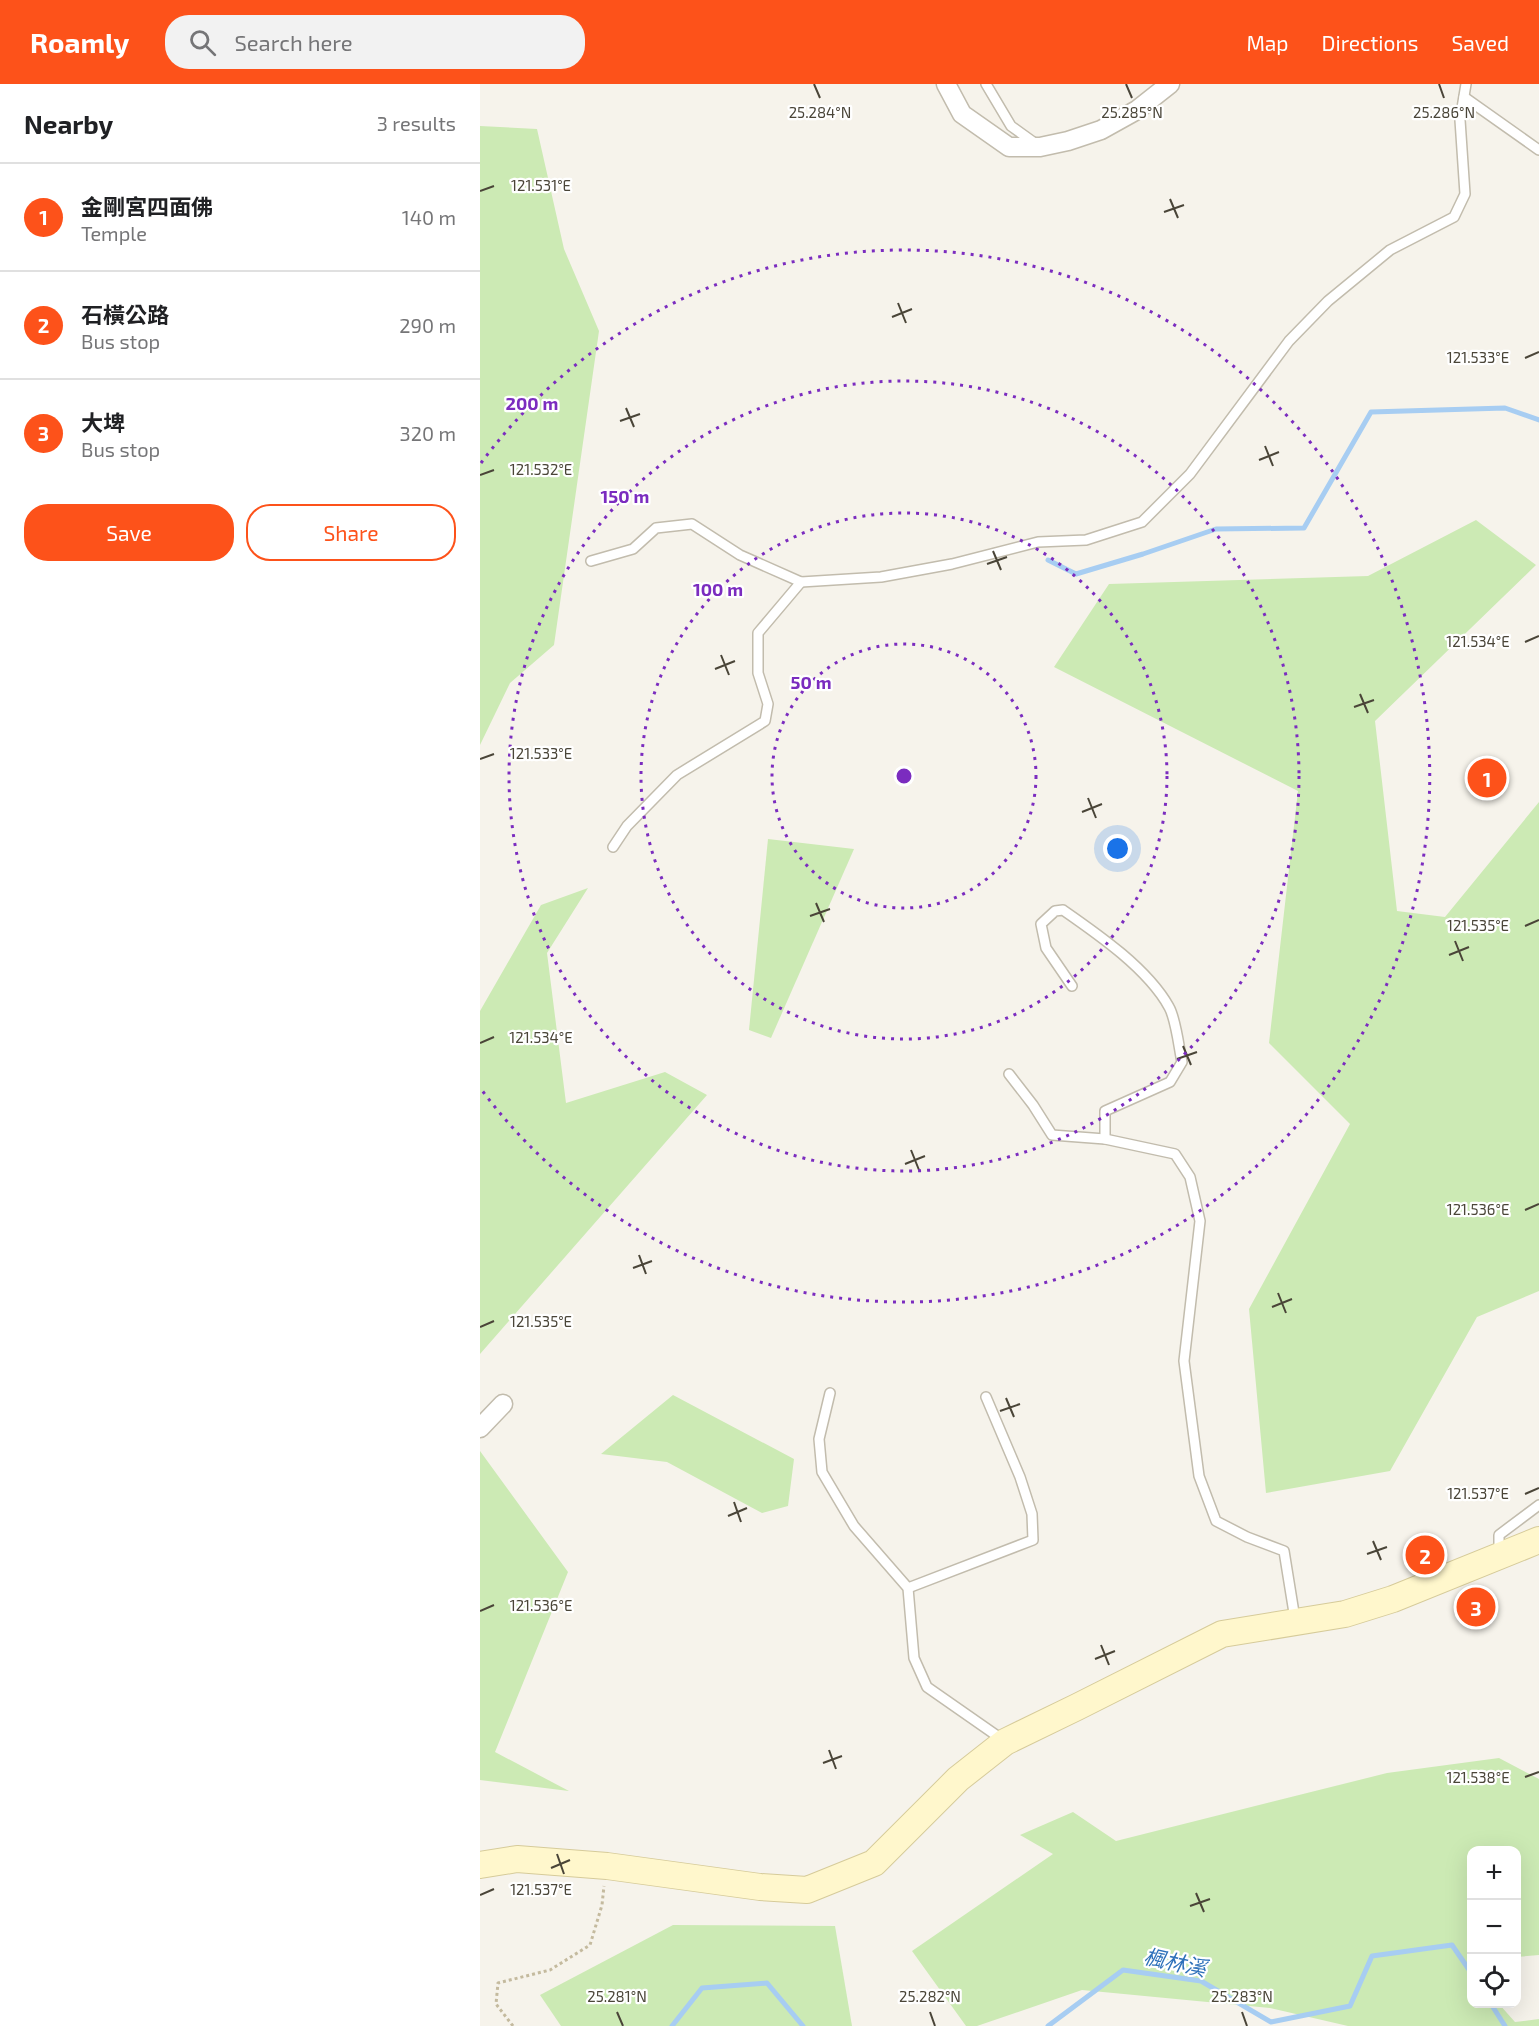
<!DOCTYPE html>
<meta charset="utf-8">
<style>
:root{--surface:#fff;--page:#f2f2f2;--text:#202124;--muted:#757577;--line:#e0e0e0;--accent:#fd521a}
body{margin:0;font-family:"Exo 2","Noto Sans TC",sans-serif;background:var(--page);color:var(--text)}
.controls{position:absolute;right:18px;bottom:18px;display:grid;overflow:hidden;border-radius:12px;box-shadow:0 6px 24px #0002}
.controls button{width:54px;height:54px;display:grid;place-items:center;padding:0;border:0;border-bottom:2px solid var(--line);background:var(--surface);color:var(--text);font:30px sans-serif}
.you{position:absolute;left:638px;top:765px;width:21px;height:21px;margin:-15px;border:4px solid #fff;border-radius:50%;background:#1a73e8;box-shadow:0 0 0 9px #1a73e833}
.badge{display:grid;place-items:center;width:39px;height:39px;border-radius:50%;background:var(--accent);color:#fff;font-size:20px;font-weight:700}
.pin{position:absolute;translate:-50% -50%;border:3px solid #fff;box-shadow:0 2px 6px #0006}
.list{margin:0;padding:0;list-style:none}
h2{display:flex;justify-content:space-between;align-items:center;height:78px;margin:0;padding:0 24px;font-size:26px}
h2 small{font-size:20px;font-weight:400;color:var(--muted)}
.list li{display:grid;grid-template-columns:39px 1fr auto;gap:18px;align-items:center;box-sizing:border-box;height:108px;padding:0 24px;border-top:2px solid var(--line)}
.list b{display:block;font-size:22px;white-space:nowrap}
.list p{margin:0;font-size:20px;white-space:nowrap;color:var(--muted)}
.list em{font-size:20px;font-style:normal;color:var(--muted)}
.actions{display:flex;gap:12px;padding:18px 24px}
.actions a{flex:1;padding:14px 0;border:2px solid var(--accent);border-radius:24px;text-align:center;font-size:21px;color:var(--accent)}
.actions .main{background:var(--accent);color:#fff}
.icon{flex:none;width:33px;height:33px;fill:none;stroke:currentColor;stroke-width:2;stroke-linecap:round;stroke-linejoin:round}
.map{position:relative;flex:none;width:1059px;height:1942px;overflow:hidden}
header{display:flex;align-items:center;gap:36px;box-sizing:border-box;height:84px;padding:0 30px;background:var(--accent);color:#fff}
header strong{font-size:28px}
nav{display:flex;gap:33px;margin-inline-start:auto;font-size:21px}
.search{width:420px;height:54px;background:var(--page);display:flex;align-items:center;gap:15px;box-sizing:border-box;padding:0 21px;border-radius:24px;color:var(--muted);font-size:22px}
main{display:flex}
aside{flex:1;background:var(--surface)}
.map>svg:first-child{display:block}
.green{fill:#cceab4}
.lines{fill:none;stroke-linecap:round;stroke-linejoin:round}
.stream{stroke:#a7cdf2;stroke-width:5}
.lane-casing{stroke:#c2bcad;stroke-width:12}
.street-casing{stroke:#c2bcad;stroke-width:21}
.secondary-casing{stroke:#d6cb9a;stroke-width:28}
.path{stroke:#c4ba9e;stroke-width:3;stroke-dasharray:3 3;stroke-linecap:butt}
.lane{stroke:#fff;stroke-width:9}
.street{stroke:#fff;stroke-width:18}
.secondary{stroke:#fff7cc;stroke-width:26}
.ticks{fill:none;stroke:#4a4538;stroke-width:2}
.ring{fill:none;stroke:#7b2cbf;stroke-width:3;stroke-dasharray:3 6}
.labels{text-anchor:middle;stroke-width:4.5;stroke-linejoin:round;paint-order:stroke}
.water-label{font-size:21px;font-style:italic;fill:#2e71ba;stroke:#fff}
.ticks-label{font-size:15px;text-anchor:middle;fill:#4a4538;stroke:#fff;stroke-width:4.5;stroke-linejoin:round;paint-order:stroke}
.centre{fill:#7b2cbf;stroke:#fff;stroke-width:3}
.ring-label{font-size:18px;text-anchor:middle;font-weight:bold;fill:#7b2cbf;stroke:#fff;stroke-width:4.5;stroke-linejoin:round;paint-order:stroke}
</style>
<header>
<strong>Roamly</strong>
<div class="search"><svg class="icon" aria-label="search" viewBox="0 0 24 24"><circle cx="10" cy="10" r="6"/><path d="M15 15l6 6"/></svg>Search here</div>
<nav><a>Map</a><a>Directions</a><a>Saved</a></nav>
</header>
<main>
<aside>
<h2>Nearby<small>3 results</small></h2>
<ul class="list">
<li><span class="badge">1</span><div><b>金剛宮四面佛</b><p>Temple</p></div><em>140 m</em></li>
<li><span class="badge">2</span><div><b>石橫公路</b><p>Bus stop</p></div><em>290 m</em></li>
<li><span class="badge">3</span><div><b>大埤</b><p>Bus stop</p></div><em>320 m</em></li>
</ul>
<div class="actions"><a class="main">Save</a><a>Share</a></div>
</aside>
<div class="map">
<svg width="1059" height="1942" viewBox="0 0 1059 1942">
<rect width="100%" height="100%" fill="#f6f3eb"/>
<g class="green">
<polygon points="0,42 57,45 84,165 119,247 74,561 30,599 0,661"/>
<polygon points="996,436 1056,481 895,637 917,827 965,833 1059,718 1059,1207 997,1233 910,1387 786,1409 769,1225 870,1040 789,959 818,707 574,583 629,500 888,492"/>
<polygon points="288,755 374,765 291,954 269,946"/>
<polygon points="108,804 67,869 86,1019 185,988 227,1011 0,1270 0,927 61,821"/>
<polygon points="193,1311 314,1375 308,1422 282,1429 187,1378 121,1370"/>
<polygon points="0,1367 88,1488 15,1668 89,1707 0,1696"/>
<polygon points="1019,1674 1059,1695 1059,1871 1037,1873 1036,1766 992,1766 991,1877 982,1879 991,1889 992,1920 1019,1920 1035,1938 1059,1935 1059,1942 868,1942 790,1924 602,1906 497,1942 486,1942 432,1867 573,1770 540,1751 593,1728 636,1757 907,1689"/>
<polygon points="193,1841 355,1842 372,1942 81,1942 60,1911"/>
</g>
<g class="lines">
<g class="stream">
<polyline points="568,476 596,490 663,470 736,445 824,444 891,328 1025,324 1059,336"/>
<polyline points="1011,1920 1025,1942"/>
<polyline points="192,1942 222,1904 287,1899 323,1942"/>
<polyline points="568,1942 643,1886 721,1897 791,1938 870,1922 892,1872 972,1861 992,1890"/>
</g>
<g class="lane-casing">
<g id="lane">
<polyline points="506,0 531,42 556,60"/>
<polyline points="984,13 1059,66"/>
<polyline points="111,477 153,465 176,444 212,440 260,471 321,498 401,493 472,480 558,458 606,456 662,438 710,390 809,257 848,217 910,166 974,133 985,110 980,36 986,0"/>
<polyline points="133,763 147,742 197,691 285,637 288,620 278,589 278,549 321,498"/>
<path d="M592 902 566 864 561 840 575 827 583 826C619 851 668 885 689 923 696 935 699 964 702 978L690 998 625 1027V1055"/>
<polyline points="529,990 553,1021 572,1051 625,1055 695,1070 710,1093 720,1137 704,1277 719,1392 736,1437 767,1453 804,1467 815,1535"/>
<polyline points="350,1309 339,1355 342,1388 374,1442 428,1504 434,1574 447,1603 523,1656"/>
<polyline points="1019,1469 1019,1451 1059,1421"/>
<polyline points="428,1504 553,1456 552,1430 540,1393 506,1313"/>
</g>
</g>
<g class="street-casing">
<g id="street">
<polyline points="466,0 482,30 529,63 560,63 588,57 621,46 657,26 690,0"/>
<polyline points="0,1344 23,1320"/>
</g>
</g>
<g class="secondary-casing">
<polyline id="secondary" points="0,1781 37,1775 127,1782 280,1803 327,1806 394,1779 478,1695 525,1658 597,1623 742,1550 865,1530 913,1515 1059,1456"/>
</g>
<polyline class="path" points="33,1942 16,1920 18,1899 70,1886 110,1861 122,1821 124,1802"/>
<use href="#lane" class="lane"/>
<use href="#street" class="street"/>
<use href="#secondary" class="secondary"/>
</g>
<path class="ticks" d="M334 0 340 14M646 0 652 14M959 0 964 14M0 107 14 102M690 115 698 134M684 128 704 121M418 219 426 239M412 233 432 225M1045 274 1059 268M146 324 154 343M140 337 160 330M785 362 793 382M779 376 799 368M0 391 14 386M513 467 521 486M507 480 527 473M1045 558 1059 552M241 571 249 591M235 585 255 577M880 610 888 629M874 623 894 616M0 675 14 670M608 714 616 734M602 728 622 720M336 819 344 838M330 832 350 825M1045 842 1059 836M975 857 983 877M969 871 989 863M0 959 14 953M703 962 711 981M697 975 717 968M431 1066 439 1086M425 1080 445 1072M1045 1126 1059 1120M159 1171 166 1190M153 1184 172 1177M798 1209 806 1229M792 1223 812 1215M0 1243 14 1237M526 1314 534 1333M520 1327 540 1320M1045 1410 1059 1404M254 1418 261 1438M248 1432 267 1424M893 1457 901 1476M887 1470 907 1463M0 1527 14 1521M621 1561 629 1581M615 1575 635 1567M349 1666 356 1685M343 1679 362 1672M1045 1693 1059 1688M77 1770 84 1790M71 1784 90 1776M716 1809 724 1828M0 1811 14 1805M710 1822 730 1815M137 1928 143 1942M450 1928 455 1942M762 1928 767 1942"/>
<g class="ring">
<circle cx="424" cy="692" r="132"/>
<circle cx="424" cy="692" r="263"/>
<circle cx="424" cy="692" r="395"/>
<path d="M1 379A526 526 0 1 1 1 1005"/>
</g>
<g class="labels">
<g class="water-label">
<text transform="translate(695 1879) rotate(12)" y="7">楓林溪</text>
</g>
</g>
<g class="ticks-label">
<text x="652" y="34">25.285°N</text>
<text x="340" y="34">25.284°N</text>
<text x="964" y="34">25.286°N</text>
<text x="61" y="107">121.531°E</text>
<text x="998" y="279">121.533°E</text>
<text x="61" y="391">121.532°E</text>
<text x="998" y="563">121.534°E</text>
<text x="61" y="675">121.533°E</text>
<text x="998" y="847">121.535°E</text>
<text x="61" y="959">121.534°E</text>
<text x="998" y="1131">121.536°E</text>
<text x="61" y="1243">121.535°E</text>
<text x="998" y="1415">121.537°E</text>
<text x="61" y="1527">121.536°E</text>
<text x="998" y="1699">121.538°E</text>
<text x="61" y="1811">121.537°E</text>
<text x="137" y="1918">25.281°N</text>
<text x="450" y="1918">25.282°N</text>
<text x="762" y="1918">25.283°N</text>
</g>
<circle cx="424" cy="692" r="9" class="centre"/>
<g class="ring-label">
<text x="52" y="326">200 m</text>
<text x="145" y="419">150 m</text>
<text x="238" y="512">100 m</text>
<text x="331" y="605">50 m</text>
</g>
</svg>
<div class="controls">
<button>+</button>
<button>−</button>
<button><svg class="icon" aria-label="locate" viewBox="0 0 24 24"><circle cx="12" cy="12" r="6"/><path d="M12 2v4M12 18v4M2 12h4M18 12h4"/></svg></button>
</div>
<div class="you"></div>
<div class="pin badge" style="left:1007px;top:694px">1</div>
<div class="pin badge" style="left:945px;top:1471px">2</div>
<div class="pin badge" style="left:996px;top:1523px">3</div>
</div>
</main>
